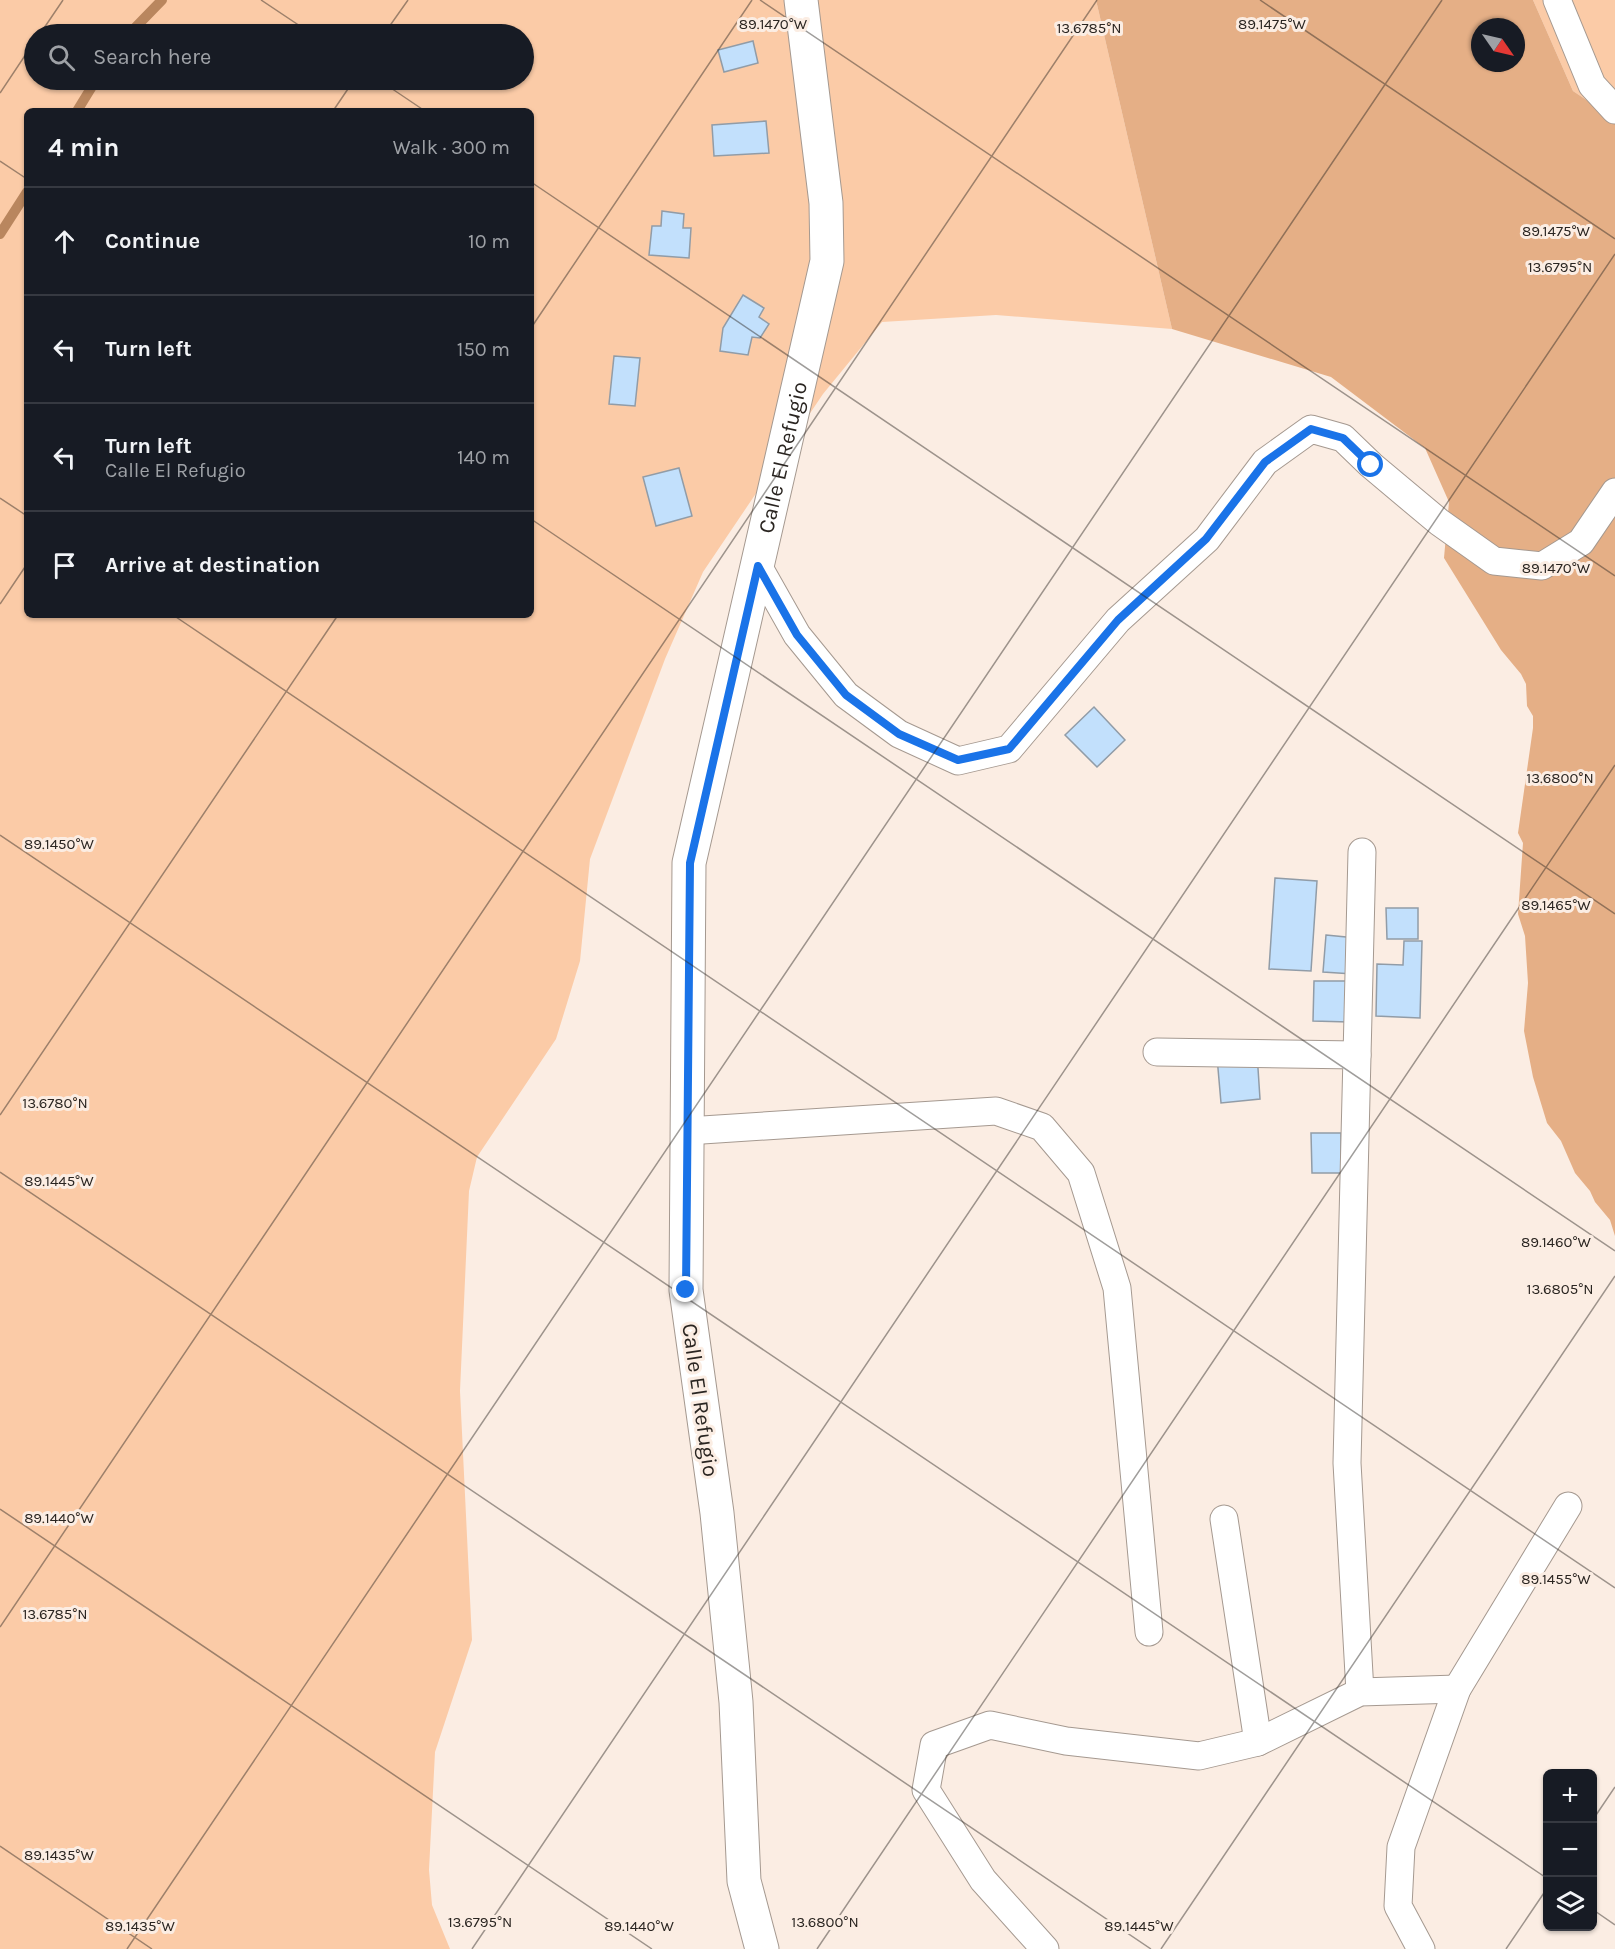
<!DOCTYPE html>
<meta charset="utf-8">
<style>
:root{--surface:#171b24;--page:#242831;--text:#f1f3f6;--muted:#9ea1a6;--line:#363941}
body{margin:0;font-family:Karla,sans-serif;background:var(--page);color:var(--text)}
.controls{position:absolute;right:18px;bottom:18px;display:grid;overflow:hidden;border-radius:9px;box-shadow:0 2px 4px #0004}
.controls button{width:54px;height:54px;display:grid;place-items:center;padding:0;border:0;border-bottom:2px solid var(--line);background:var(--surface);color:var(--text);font:30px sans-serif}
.compass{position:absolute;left:1471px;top:18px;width:54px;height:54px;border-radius:50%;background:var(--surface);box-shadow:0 2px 4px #0004;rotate:124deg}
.stop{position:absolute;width:18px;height:18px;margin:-14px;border:4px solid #1a73e8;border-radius:50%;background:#fff}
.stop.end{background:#1a73e8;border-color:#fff;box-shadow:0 2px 6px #0008}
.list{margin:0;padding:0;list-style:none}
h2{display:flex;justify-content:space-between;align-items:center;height:78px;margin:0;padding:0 24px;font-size:26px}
h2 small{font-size:20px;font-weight:400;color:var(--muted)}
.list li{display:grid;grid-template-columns:39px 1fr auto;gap:18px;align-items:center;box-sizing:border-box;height:108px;padding:0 24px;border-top:2px solid var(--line)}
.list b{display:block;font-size:22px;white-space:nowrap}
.list p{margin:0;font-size:20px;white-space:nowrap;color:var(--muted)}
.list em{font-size:20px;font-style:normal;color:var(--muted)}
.icon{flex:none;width:33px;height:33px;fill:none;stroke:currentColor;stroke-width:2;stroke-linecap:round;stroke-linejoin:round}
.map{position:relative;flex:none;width:1615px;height:1949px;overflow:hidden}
.search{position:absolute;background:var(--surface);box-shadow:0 2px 4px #0004;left:24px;top:24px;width:510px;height:66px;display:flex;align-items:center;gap:15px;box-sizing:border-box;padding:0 21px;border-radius:33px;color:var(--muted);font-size:22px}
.panel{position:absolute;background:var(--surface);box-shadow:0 2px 4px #0004;left:24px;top:108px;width:510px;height:510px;border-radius:9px}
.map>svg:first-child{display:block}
.green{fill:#fbcba7;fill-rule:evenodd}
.forest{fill:#e5af86;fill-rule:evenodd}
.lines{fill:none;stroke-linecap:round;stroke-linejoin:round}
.stream{stroke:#b9865e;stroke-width:10}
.building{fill:#c2e0fc;stroke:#919ca7;stroke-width:1.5}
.minor-casing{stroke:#a59990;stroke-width:29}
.tertiary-casing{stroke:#a59990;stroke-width:35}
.minor{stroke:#fff;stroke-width:27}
.tertiary{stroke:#fff;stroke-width:33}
.route{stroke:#1a73e8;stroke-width:8}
.ticks{fill:none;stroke:#2a2521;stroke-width:1.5;stroke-opacity:0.45}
.labels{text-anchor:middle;stroke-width:6;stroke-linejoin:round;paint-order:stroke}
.street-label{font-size:22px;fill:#2a2521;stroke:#fbede3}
.ticks-label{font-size:15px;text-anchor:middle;fill:#2a2521;stroke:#fbede3;stroke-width:6;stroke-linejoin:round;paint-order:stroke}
</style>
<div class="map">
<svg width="1615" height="1949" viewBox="0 0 1615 1949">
<rect width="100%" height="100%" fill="#fbede3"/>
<g class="green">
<path d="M0 0H1096L1172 329 996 315 882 322 823 394 703 572 665 659 590 859 580 961 556 1039 477 1157 469 1191 460 1391 472 1640 435 1752 429 1870 432 1905 450 1949H0ZM34 34H524V80H34ZM27 111H531V615H27Z"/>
<polygon points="1533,0 1615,0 1615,119 1573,91"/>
</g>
<path class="forest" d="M1096 0H1533L1573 91 1615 119V1236L1610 1220 1595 1202 1590 1191 1575 1173 1561 1141 1547 1123 1533 1077 1524 1031 1528 983 1525 936 1518 914 1523 843 1518 833 1533 728V716L1527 706 1526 684 1521 674 1501 650 1444 558 1449 502 1425 448 1331 377 1172 329ZM1480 27H1516V63H1480Z"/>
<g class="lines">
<g class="stream">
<polyline points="129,34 162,0"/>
<polyline points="77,111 96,80"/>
<polyline points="0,234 27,192"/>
</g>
</g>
<g class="building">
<polygon points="753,41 758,63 724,72 718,50"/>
<polygon points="766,121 769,153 714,156 712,125"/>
<polygon points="662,211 684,214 683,228 691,228 689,258 649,255 652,226 661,226"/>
<polygon points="743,295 764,308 759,317 769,324 760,338 752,337 748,355 720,351 723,328"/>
<polygon points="614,356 640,358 635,406 609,404"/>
<polygon points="679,468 692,516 656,526 643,477"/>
<polygon points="1094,707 1125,740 1097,767 1065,735"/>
<polygon points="1275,878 1317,881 1311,971 1269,969"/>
<polygon points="1386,908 1418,908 1418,939 1387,939"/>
<polygon points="1326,935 1356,938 1353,974 1323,972"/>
<polygon points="1404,941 1422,941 1420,1018 1376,1016 1377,964 1403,965"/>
<polygon points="1314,981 1350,981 1349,1022 1313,1021"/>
<polygon points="1257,1053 1260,1099 1221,1103 1217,1057"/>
<polygon points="1311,1133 1341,1133 1341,1173 1312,1173"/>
</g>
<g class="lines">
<g class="minor-casing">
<g id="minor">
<polyline points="1557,0 1592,85 1615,110"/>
<polyline points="758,566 797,635 846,695 899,734 958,761 1009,749 1118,620 1207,539 1265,462 1311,429 1343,438 1371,465 1439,522 1494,561 1542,566 1581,542 1615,492"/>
<polyline points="1157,1052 1357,1055"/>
<polyline points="687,1131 996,1111 1042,1127 1081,1173 1117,1288 1149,1632"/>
<polyline points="1224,1519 1258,1742"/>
<polyline points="1360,1692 1347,1463 1362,852"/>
<polyline points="1045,1949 983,1880 926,1790 934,1745 990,1725 1066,1741 1199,1756 1258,1742 1360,1692 1457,1689"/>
<polyline points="1421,1949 1398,1906 1401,1847 1457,1689 1568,1506"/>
</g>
</g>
<g class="tertiary-casing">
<g id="tertiary">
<path id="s1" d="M762 1949 744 1881 736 1702 717 1513 686 1290 689 863 827 261 826 203 801 0"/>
</g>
</g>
<use href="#minor" class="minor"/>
<use href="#tertiary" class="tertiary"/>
</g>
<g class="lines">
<polyline class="route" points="686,1290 690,863 758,566 797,635 846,695 899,734 958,760 1009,749 1118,620 1206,539 1265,462 1311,429 1343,438 1371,465"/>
</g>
<path class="ticks" d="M261 0 312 34M760 0 1615 576M1260 0 1615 239M40 34 63 0M384 34 408 0M379 80 425 111M0 93 34 42M333 111 354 80M0 161 27 179M531 182 1615 914M531 328 752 0M0 498 27 516M531 519 1615 1251M0 604 27 564M173 615 1615 1588M0 835 1548 1879M0 1115 338 615M0 1172 1151 1949M0 1509 652 1949M0 1627 1097 0M1592 1821 1615 1787M0 1846 152 1949M1592 1909 1615 1925M127 1949 1442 0M472 1949 1615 254M817 1949 1615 765M1161 1949 1615 1276M1506 1949 1548 1887"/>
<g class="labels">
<g class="street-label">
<text dy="8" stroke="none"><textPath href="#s1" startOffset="1508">Calle El Refugio</textPath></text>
<text transform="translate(701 1400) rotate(82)" y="8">Calle El Refugio</text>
</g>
</g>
<g class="ticks-label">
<text x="1272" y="29">89.1475°W</text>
<text x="773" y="29">89.1470°W</text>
<text x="1089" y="33">13.6785°N</text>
<text x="1556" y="236">89.1475°W</text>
<text x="1560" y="272">13.6795°N</text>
<text x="1556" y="573">89.1470°W</text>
<text x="1560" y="783">13.6800°N</text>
<text x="59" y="849">89.1450°W</text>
<text x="1556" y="910">89.1465°W</text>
<text x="55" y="1108">13.6780°N</text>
<text x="59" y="1186">89.1445°W</text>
<text x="1556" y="1247">89.1460°W</text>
<text x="1560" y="1294">13.6805°N</text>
<text x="59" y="1523">89.1440°W</text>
<text x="1556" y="1584">89.1455°W</text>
<text x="55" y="1619">13.6785°N</text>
<text x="59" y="1860">89.1435°W</text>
<text x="480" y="1927">13.6795°N</text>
<text x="825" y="1927">13.6800°N</text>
<text x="140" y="1931">89.1435°W</text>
<text x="639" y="1931">89.1440°W</text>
<text x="1139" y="1931">89.1445°W</text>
</g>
</svg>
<div class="controls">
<button>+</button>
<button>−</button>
<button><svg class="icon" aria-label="layers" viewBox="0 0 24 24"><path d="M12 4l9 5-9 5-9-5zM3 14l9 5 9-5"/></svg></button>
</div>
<svg class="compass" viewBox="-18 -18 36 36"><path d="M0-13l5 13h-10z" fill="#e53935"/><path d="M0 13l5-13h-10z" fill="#9ea1a6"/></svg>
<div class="stop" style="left:1371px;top:465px"></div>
<div class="stop end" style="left:686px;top:1290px"></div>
<div class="search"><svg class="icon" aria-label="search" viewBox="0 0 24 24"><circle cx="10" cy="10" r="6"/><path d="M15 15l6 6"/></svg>Search here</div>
<section class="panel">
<h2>4 min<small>Walk · 300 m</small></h2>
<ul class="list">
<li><svg class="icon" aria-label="ahead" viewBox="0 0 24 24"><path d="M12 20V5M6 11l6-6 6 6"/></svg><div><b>Continue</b></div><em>10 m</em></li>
<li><svg class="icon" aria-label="left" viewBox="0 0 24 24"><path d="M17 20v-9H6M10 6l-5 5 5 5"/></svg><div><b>Turn left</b></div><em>150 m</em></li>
<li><svg class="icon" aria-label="left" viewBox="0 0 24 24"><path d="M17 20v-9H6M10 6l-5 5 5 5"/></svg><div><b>Turn left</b><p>Calle El Refugio</p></div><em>140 m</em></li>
<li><svg class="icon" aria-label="arrive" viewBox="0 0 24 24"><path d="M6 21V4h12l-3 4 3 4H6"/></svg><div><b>Arrive at destination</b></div></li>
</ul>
</section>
</div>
